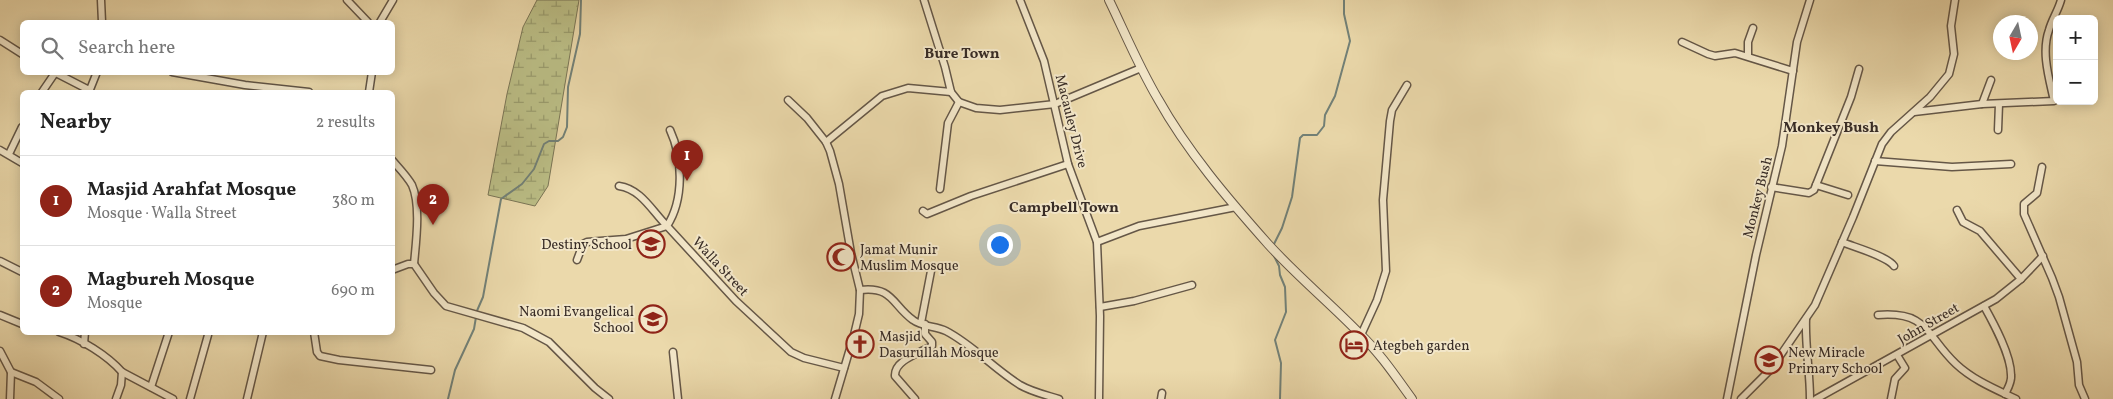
<!DOCTYPE html>
<meta charset="utf-8">
<style>
:root{--surface:#fff;--page:#f2f2f2;--text:#222;--muted:#767676;--line:#e0e0e0;--accent:#8f2418}
body{margin:0;font-family:Vollkorn,serif;background:var(--page);color:var(--text)}
.controls{position:absolute;right:15px;top:15px;display:grid;overflow:hidden;border-radius:8px;box-shadow:0 2px 12px #0003}
.controls button{width:45px;height:45px;display:grid;place-items:center;padding:0;border:0;border-bottom:1px solid var(--line);background:var(--surface);color:var(--text);font:25px sans-serif}
.compass{position:absolute;left:1993px;top:15px;width:45px;height:45px;border-radius:50%;background:var(--surface);box-shadow:0 2px 12px #0003;rotate:189deg}
.you{position:absolute;left:999px;top:244px;width:18px;height:18px;margin:-12px;border:4px solid #fff;border-radius:50%;background:#1a73e8;box-shadow:0 0 0 8px #1a73e833}
.badge{display:grid;place-items:center;width:32px;height:32px;border-radius:50%;background:var(--accent);color:#fff;font-size:16px;font-weight:700}
.pin{position:absolute;translate:-50% -41px;filter:drop-shadow(0 1px 2px #0008)}
.pin::after{content:'';position:absolute;top:26px;width:18px;height:15px;background:inherit;clip-path:polygon(0 0,100% 0,50% 100%)}
.list{margin:0;padding:0;list-style:none}
h2{display:flex;justify-content:space-between;align-items:center;height:65px;margin:0;padding:0 20px;font-size:21px}
h2 small{font-size:16px;font-weight:400;color:var(--muted)}
.list li{display:grid;grid-template-columns:32px 1fr auto;gap:15px;align-items:center;box-sizing:border-box;height:90px;padding:0 20px;border-top:1px solid var(--line)}
.list b{display:block;font-size:19px;white-space:nowrap}
.list p{margin:0;font-size:16px;white-space:nowrap;color:var(--muted)}
.list em{font-size:16px;font-style:normal;color:var(--muted)}
.icon{flex:none;width:28px;height:28px;fill:none;stroke:currentColor;stroke-width:2;stroke-linecap:round;stroke-linejoin:round}
.map{position:relative;flex:none;width:2113px;height:399px;overflow:hidden}
.search{position:absolute;background:var(--surface);box-shadow:0 2px 12px #0003;left:20px;top:20px;width:375px;height:55px;display:flex;align-items:center;gap:12px;box-sizing:border-box;padding:0 18px;border-radius:8px;color:var(--muted);font-size:19px}
.panel{position:absolute;background:var(--surface);box-shadow:0 2px 12px #0003;left:20px;top:90px;width:375px;height:245px;border-radius:8px}
.map>svg:first-child{display:block}
.wetland{fill:url(#wetland-marsh);stroke:#7a7556}
.lines{fill:none;stroke-linecap:round;stroke-linejoin:round}
.stream{stroke:#728178;stroke-width:2}
.minor-casing{stroke:#655747;stroke-width:9}
.tertiary-casing{stroke:#655747;stroke-width:10}
.minor{stroke:#f2e6c8;stroke-width:6}
.tertiary{stroke:#f2e6c8;stroke-width:8}
.labels{text-anchor:middle;stroke-width:4;stroke-linejoin:round;paint-order:stroke}
.street-label{font-size:14px;fill:#382c26;stroke:#f2e6c8}
.poi-label{font-size:14px;fill:#382c26;stroke:#f2e6c8;text-anchor:start}
.neighbourhood-label{font-size:15px;font-weight:bold;fill:#382c26;stroke:#f2e6c8}
</style>
<div class="map">
<svg width="2113" height="399" viewBox="0 0 2113 399">
<defs>
<pattern id="wetland-marsh" width="20" height="14" patternUnits="userSpaceOnUse" patternTransform="scale(1.25)"><rect width="20" height="14" fill="#bbbe86"/><path d="M1 5h8M5 5V1M11 12h8M15 12V8" fill="none" stroke="#999b6d"/></pattern>
</defs>
<rect width="100%" height="100%" fill="#ebd9ab"/>
<filter id="stains"><feTurbulence type="fractalNoise" baseFrequency=".004" numOctaves="4"/><feColorMatrix values="0 0 0 0 .2 0 0 0 0 .09 0 0 0 0 .02 0 0 0 .5 -.17"/></filter>
<radialGradient id="worn" r=".72"><stop offset=".6" stop-color="#630" stop-opacity="0"/><stop offset="1" stop-color="#630" stop-opacity=".3"/></radialGradient>
<polygon class="wetland" points="537,0 579,0 548,186 535,206 488,195 507,94 523,27"/>
<g class="lines">
<g class="stream">
<polyline points="1273,246 1282,228 1292,197 1300,138 1303,135 1317,135 1324,126 1325,115 1335,96 1350,41 1344,14 1344,0"/>
<polyline points="1271,250 1279,266 1280,275 1285,287 1286,312 1275,340 1281,363 1280,399"/>
<polyline points="476,313 483,297 501,199 522,184 534,169 544,144 549,141 558,141 563,137 567,127 568,87 580,34 581,0"/>
<polyline points="448,399 455,370 474,329 476,317"/>
</g>
<g class="minor-casing">
<g id="minor">
<polyline points="101,0 102,22"/>
<polyline points="347,0 368,22"/>
<polyline points="924,0 945,67 951,92 959,102 976,108 1000,110 1055,104 1141,68"/>
<polyline points="1020,0 1044,61 1068,164 1097,242 1100,316 1099,399"/>
<polyline points="380,22 393,0"/>
<polyline points="0,40 22,54"/>
<polyline points="1682,42 1708,54 1715,56 1735,53 1793,71"/>
<polyline points="1748,56 1748,42 1753,28"/>
<polyline points="54,72 89,90"/>
<polyline points="172,72 245,85 309,92"/>
<polyline points="42,92 55,73"/>
<polyline points="89,92 97,72"/>
<polyline points="369,92 372,72"/>
<polyline points="788,100 807,118 826,142 830,151 839,184 851,253 860,290 859,314 854,335 835,399"/>
<polyline points="1982,104 1991,80"/>
<path d="M1914 112 1982 104 2054 101C2049 78 2041 52 2049 30 2052 19 2058 11 2061 0"/>
<path d="M670 130C683 158 684 200 667 226L736 301 791 352 804 358 844 368"/>
<polyline points="1998,130 1999,104"/>
<polyline points="826,142 882,96 908,88 951,92"/>
<polyline points="0,150 22,163"/>
<polyline points="9,154 22,127"/>
<path d="M392 160C399 168 407 176 412 185 421 205 416 242 414 264"/>
<polyline points="1875,161 1952,167 2011,164"/>
<polyline points="2042,167 2037,193 2024,204 2024,214 2052,278 2059,297 2077,362 2079,385 2085,399"/>
<polyline points="1816,185 1848,195"/>
<polyline points="1771,187 1809,193 1814,190 1851,97 1859,69"/>
<polyline points="940,189 948,123 959,102"/>
<polyline points="1957,210 1963,222 1980,231 2021,279"/>
<polyline points="923,211 927,214 971,196 1068,164"/>
<polyline points="1097,242 1139,226 1236,207"/>
<path d="M1842 242C1854 247 1887 256 1894 266"/>
<path d="M577 260 583 244 587 242 626 239 667 226C652 211 641 189 619 186"/>
<polyline points="0,261 22,272"/>
<polyline points="414,264 434,293 446,306 523,328 549,342 595,388 609,399"/>
<polyline points="392,270 408,264 414,264"/>
<path d="M860 290C893 286 892 305 913 320 922 327 936 326 946 331 973 345 994 369 1020 385 1032 392 1046 395 1059 399"/>
<path d="M1984 306C1994 324 2011 355 2011 375 2012 382 2008 388 2005 394"/>
<polyline points="1100,307 1134,301 1192,285"/>
<polyline points="0,315 22,324"/>
<path d="M1878 315C1929 311 1926 336 1956 364 1973 380 1995 389 2016 399"/>
<path d="M1806 319C1805 346 1810 372 1810 399"/>
<polyline points="921,323 931,271"/>
<path d="M59 332C81 339 107 355 122 372L173 399"/>
<polyline points="314,332 317,352 320,356 339,360 431,370"/>
<polyline points="1361,335 1377,300 1386,271 1383,200 1390,121 1392,110 1407,85"/>
<polyline points="84,344 85,332"/>
<polyline points="0,351 11,372 10,399"/>
<polyline points="673,352 678,399"/>
<polyline points="11,372 36,382 59,399"/>
<polyline points="151,387 169,332"/>
<polyline points="116,399 121,385 122,372"/>
<polyline points="190,399 208,335"/>
<polyline points="247,399 263,332"/>
<path d="M915 399 895 376C894 360 920 353 932 346V342L925 334V324"/>
<polyline points="1161,399 1162,393"/>
<polyline points="1727,399 1756,255 1782,146 1797,42 1810,0"/>
<polyline points="1741,399 1771,369 1815,305 1853,217 1882,144 1891,132 1930,97 1949,74 1954,54 1951,26 1955,0"/>
<polyline points="1816,399 1996,299 2021,279 2043,256"/>
<polyline points="1891,399 1895,379 1905,368 1897,355"/>
</g>
</g>
<g class="tertiary-casing">
<path id="tertiary" d="M1109 0C1125 33 1139 67 1158 99 1187 151 1228 199 1268 244 1297 276 1330 303 1360 334 1380 353 1396 377 1412 399"/>
</g>
<use href="#minor" class="minor"/>
<use href="#tertiary" class="tertiary"/>
</g>
<defs>
<g id="school-ring" transform="scale(1.4375)"><circle r="9.5" fill="#f2e6c8" stroke="#8f2418" stroke-width="1.5"/><path d="M0-5L7-2L0 1L-7-2ZM-4 1L0 2.5L4 1V4Q0 6-4 4Z" fill="#8f2418"/></g>
<g id="mosque-ring" transform="scale(1.4375)"><circle r="9.5" fill="#f2e6c8" stroke="#8f2418" stroke-width="1.5"/><path d="M3.5-4.9A6 6 0 1 0 3.5 4.9A5 5 0 1 1 3.5-4.9Z" fill="#8f2418"/></g>
<g id="church-ring" transform="scale(1.4375)"><circle r="9.5" fill="#f2e6c8" stroke="#8f2418" stroke-width="1.5"/><path d="M-1.2-6h2.4v3.5h3.3v2.4h-3.3V6h-2.4V-.1h-3.3v-2.4h3.3Z" fill="#8f2418"/></g>
<g id="hotel-ring" transform="scale(1.4375)"><circle r="9.5" fill="#f2e6c8" stroke="#8f2418" stroke-width="1.5"/><path d="M-6-4.5h1.5V1H6V5H4.5V3h-9V5H-6ZM-4 0a1.8 1.8 0 1 1 3.6 0ZM.5 0V-2.5h3Q6-2.5 6 0Z" fill="#8f2418"/></g>
</defs>
<g fill-rule="evenodd">
<use href="#school-ring" x="651" y="244"/>
<use href="#mosque-ring" x="841" y="257"/>
<use href="#school-ring" x="653" y="319"/>
<use href="#church-ring" x="860" y="344"/>
<use href="#hotel-ring" x="1354" y="345"/>
<use href="#school-ring" x="1769" y="360"/>
</g>
<g class="labels">
<g class="street-label">
<text transform="translate(1072 121) rotate(76)" y="5">Macauley Drive</text>
<text transform="translate(1757 197) rotate(-76)" y="5">Monkey Bush</text>
<text transform="translate(721 266) rotate(47)" y="5">Walla Street</text>
<text transform="translate(1928 323) rotate(-30)" y="5">John Street</text>
</g>
<g class="poi-label">
<text x="632" y="249" text-anchor="end">Destiny School</text>
<text x="860" y="254">Jamat Munir<tspan x="860" dy="16">Muslim Mosque</tspan></text>
<text x="634" y="316" text-anchor="end">Naomi Evangelical<tspan x="634" dy="16">School</tspan></text>
<text x="879" y="341">Masjid<tspan x="879" dy="16">Dasurullah Mosque</tspan></text>
<text x="1373" y="350">Ategbeh garden</text>
<text x="1788" y="357">New Miracle<tspan x="1788" dy="16">Primary School</tspan></text>
</g>
<g class="neighbourhood-label">
<text x="962" y="58">Bure Town</text>
<text x="1831" y="132">Monkey Bush</text>
<text x="1064" y="212">Campbell Town</text>
</g>
</g>
<rect width="100%" height="100%" filter="url(#stains)"/>
<rect width="100%" height="100%" fill="url(#worn)"/>
</svg>
<div class="controls">
<button>+</button>
<button>−</button>
</div>
<svg class="compass" viewBox="-18 -18 36 36"><path d="M0-13l5 13h-10z" fill="#e53935"/><path d="M0 13l5-13h-10z" fill="#767676"/></svg>
<div class="you"></div>
<div class="pin badge" style="left:687px;top:181px">1</div>
<div class="pin badge" style="left:433px;top:225px">2</div>
<div class="search"><svg class="icon" aria-label="search" viewBox="0 0 24 24"><circle cx="10" cy="10" r="6"/><path d="M15 15l6 6"/></svg>Search here</div>
<section class="panel">
<h2>Nearby<small>2 results</small></h2>
<ul class="list">
<li><span class="badge">1</span><div><b>Masjid Arahfat Mosque</b><p>Mosque · Walla Street</p></div><em>380 m</em></li>
<li><span class="badge">2</span><div><b>Magbureh Mosque</b><p>Mosque</p></div><em>690 m</em></li>
</ul>
</section>
</div>
